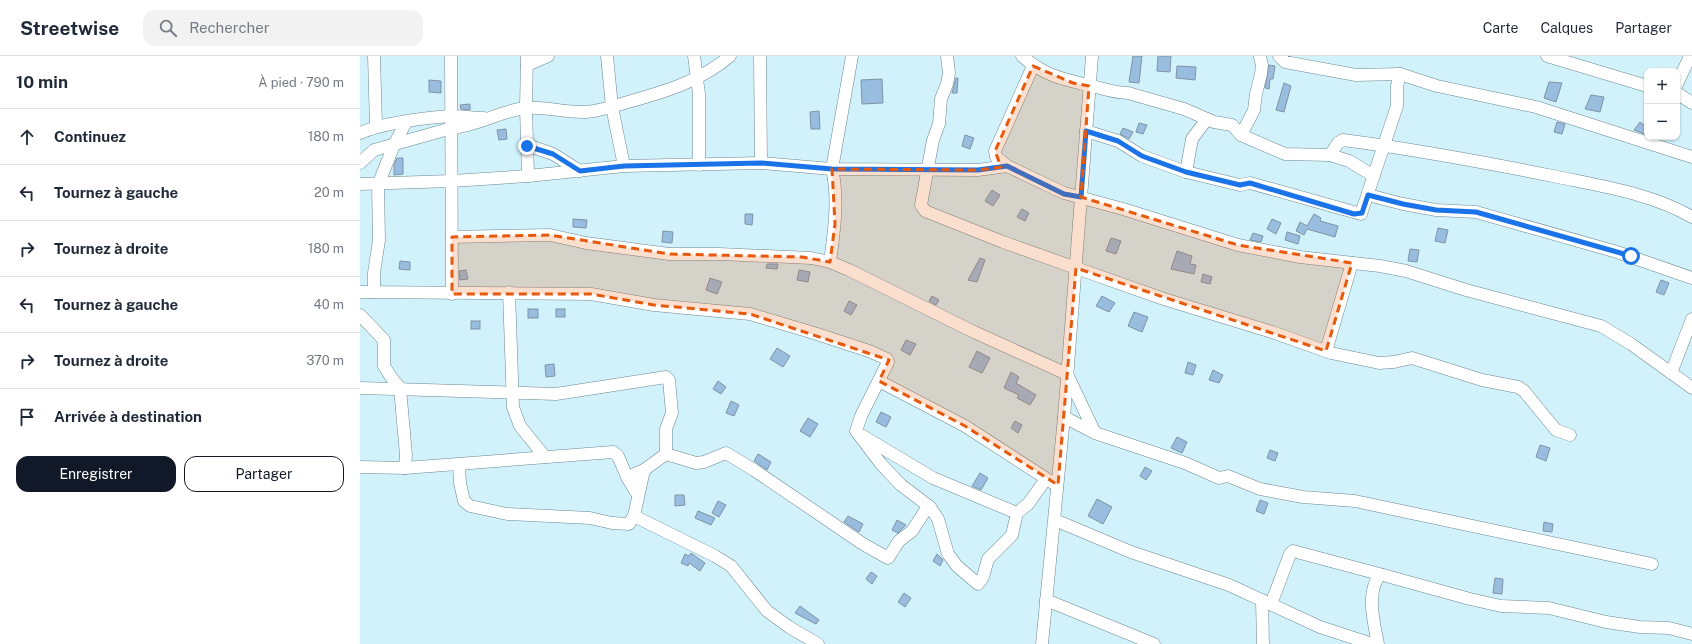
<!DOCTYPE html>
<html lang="fr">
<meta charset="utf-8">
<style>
:root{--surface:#fff;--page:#f2f2f3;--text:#1f2937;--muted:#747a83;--line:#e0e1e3;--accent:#111827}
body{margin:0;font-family:"Public Sans",sans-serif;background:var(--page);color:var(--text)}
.controls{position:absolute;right:12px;top:12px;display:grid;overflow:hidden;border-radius:8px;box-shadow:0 1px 3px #0004}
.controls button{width:36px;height:36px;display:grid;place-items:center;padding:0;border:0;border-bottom:1px solid var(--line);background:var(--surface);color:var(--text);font:20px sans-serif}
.stop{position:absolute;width:12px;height:12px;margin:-9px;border:3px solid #1a73e8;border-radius:50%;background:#fff}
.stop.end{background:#1a73e8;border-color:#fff;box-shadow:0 1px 4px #0008}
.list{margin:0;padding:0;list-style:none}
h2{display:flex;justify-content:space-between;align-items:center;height:52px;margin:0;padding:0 16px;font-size:17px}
h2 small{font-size:13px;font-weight:400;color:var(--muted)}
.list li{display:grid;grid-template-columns:26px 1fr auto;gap:12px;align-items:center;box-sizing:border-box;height:56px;padding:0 16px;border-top:1px solid var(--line)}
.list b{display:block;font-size:15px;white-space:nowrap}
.list em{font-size:13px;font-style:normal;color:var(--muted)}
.actions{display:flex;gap:8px;padding:12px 16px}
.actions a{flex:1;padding:9px 0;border:1px solid var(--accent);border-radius:12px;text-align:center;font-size:14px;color:var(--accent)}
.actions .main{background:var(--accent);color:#fff}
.icon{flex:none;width:22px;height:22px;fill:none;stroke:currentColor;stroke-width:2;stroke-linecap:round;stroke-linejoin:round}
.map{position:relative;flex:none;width:1332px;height:588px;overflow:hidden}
header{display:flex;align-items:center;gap:24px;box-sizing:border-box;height:56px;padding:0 20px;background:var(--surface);border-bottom:1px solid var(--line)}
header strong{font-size:19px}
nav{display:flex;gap:22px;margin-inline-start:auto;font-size:14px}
.search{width:280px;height:36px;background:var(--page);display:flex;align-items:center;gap:10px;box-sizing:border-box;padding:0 14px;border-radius:12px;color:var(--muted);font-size:15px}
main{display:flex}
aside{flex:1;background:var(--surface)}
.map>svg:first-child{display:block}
.building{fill:#98bddf;stroke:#7f93a5}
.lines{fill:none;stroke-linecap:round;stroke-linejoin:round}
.street-casing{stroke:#6b8891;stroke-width:13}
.street{stroke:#fff;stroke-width:12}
.route{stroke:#1a73e8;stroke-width:5}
.marked{fill:#e8590c;fill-opacity:0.2;stroke:#e8590c;stroke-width:3;stroke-dasharray:8 5;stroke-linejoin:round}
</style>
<header>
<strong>Streetwise</strong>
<div class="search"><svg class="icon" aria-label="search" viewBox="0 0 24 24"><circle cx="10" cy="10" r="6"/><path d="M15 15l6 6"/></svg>Rechercher</div>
<nav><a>Carte</a><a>Calques</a><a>Partager</a></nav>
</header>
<main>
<aside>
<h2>10 min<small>À pied · 790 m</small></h2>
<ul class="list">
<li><svg class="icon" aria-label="ahead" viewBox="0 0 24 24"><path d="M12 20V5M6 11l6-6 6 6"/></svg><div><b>Continuez</b></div><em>180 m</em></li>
<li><svg class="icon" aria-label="left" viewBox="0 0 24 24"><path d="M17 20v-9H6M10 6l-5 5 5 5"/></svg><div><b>Tournez à gauche</b></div><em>20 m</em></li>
<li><svg class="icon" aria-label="right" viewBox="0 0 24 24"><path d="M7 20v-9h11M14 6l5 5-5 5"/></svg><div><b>Tournez à droite</b></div><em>180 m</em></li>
<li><svg class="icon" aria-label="left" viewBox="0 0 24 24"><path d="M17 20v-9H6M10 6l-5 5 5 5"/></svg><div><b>Tournez à gauche</b></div><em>40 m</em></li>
<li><svg class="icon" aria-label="right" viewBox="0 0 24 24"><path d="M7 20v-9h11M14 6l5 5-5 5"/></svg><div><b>Tournez à droite</b></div><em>370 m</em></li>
<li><svg class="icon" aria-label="arrive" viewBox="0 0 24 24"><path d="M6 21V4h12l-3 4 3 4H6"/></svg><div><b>Arrivée à destination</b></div></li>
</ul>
<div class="actions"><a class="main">Enregistrer</a><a>Partager</a></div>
</aside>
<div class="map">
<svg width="1332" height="588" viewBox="0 0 1332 588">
<rect width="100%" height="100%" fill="#d1f1fb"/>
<g class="building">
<polygon points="773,0 782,0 779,27 769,26"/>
<polygon points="798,0 811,0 810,16 797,15"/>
<polygon points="909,9 915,10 913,23 910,23 909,33 905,32"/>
<polygon points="817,10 836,11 835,24 816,22"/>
<polygon points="596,22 598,22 597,37 592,37"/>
<polygon points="522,23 523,47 502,48 501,24"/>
<polygon points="69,24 81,25 81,37 69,36"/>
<polygon points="1189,26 1202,27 1196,46 1184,42"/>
<polygon points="924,27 931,30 924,56 916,54"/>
<polygon points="1231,39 1244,41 1240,56 1225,53"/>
<polygon points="110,48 110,54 101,53 100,49"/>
<polygon points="459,55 460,73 451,73 450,56"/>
<polygon points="1197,66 1205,68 1202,78 1194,76"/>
<polygon points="1280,66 1287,71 1287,79 1274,74"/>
<polygon points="779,67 787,69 783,78 776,76"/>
<polygon points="763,72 773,76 769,83 760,78"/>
<polygon points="146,73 147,83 139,84 137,74"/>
<polygon points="605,79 614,82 610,93 602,90"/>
<polygon points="37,102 43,102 43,118 34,119 34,109"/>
<polygon points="632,134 640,139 633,150 625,145"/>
<polygon points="662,153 669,157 665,165 657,161"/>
<polygon points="385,158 393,158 392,169 385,168"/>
<polygon points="954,158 961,162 960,165 978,170 975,181 947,173 944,179 936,175 940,166 947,170"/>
<polygon points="213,163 227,164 226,172 213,171"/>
<polygon points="912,163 921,167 916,178 907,173"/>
<polygon points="1078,172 1088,174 1085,187 1075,185"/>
<polygon points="303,175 313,176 312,187 302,186"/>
<polygon points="927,176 940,180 938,188 925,184"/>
<polygon points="893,177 903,180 901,186 890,184"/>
<polygon points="751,182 761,185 756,198 746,195"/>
<polygon points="1050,193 1059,194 1057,206 1048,205"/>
<polygon points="817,195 832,200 830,208 836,209 834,218 811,213"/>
<polygon points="620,202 625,204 617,226 608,224"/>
<polygon points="40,205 50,206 50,214 39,213"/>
<polygon points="407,208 418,208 417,213 406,212"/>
<polygon points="106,214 108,223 100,224 99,215"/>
<polygon points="439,214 450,216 448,226 437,224"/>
<polygon points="843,218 852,221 850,228 841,226"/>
<polygon points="350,222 362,226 357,238 346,234"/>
<polygon points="1301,224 1309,227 1304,239 1296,236"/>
<polygon points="572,240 579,244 576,249 569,245"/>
<polygon points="742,240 755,247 749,256 736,250"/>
<polygon points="489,245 497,249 491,259 484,255"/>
<rect x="168" y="253" width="10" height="9"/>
<rect x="196" y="253" width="9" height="8"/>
<polygon points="774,256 788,261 782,276 768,270"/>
<rect x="111" y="265" width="9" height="8"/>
<polygon points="546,284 556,288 550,299 541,294"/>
<polygon points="417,292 430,300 423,311 410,303"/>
<polygon points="617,295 630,302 622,317 609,311"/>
<polygon points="828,306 836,309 833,319 825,317"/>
<polygon points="194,308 195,320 186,321 185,309"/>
<polygon points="853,314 863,319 859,327 849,324"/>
<polygon points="651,316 659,321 656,327 676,339 670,349 657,342 659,339 644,332"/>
<polygon points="358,325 366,331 361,338 353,333"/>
<polygon points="371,345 379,349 374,360 366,357"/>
<polygon points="521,356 531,361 526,371 516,366"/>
<polygon points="448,362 458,368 450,381 440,375"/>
<polygon points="655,365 662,369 658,377 651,372"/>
<polygon points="817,381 827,386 822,397 811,392"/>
<polygon points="1180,389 1190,392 1186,405 1176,401"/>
<polygon points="910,394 918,397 915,405 907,402"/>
<polygon points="398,398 411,406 407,414 394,405"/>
<polygon points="785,411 792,415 786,424 780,420"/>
<polygon points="620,417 628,422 621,434 612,430"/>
<polygon points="315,439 324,439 325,449 315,450"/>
<polygon points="737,443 752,451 743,468 728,460"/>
<polygon points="900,444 908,447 904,458 896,455"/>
<polygon points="358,445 366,449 359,461 352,457"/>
<polygon points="338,455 355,462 351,469 335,462"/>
<polygon points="488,460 503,468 499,476 484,466"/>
<polygon points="537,464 546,469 538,477 532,474"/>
<polygon points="1184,466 1193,468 1192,476 1183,475"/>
<polygon points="331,497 345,507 340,515 329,507 328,510 321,507 325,498 329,500"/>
<polygon points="577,498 583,504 580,510 573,505"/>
<polygon points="511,516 517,520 512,528 506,523"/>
<polygon points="1135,522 1143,523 1142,538 1133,537"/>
<polygon points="544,537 551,542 545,551 538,546"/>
<polygon points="440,550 459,564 456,568 435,557"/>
</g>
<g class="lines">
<g class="street-casing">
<g id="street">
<polyline points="14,0 16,70"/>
<polyline points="91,0 92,238"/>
<polyline points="167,0 166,52 168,120"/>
<polyline points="247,0 252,51 264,110"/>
<polyline points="334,0 339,38 339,109"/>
<polyline points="400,0 401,107"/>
<polyline points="587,0 589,17 587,28 581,43 579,68 573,84 561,149 565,155 643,186 716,212 804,243 912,276 971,297 1019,307 1034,306 1052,302 1122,324 1158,331 1164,335 1196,374 1210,379"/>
<path d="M662 0C685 20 702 23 732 30 744 33 755 37 768 37L824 53 854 66 872 69 881 79 925 98 970 99 989 105 1014 120"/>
<polyline points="919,0 925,6 996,19 1040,18 1077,30 1176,51 1332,101"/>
<polyline points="1187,0 1287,30"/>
<polyline points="167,9 188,0"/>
<polyline points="673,10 635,95 636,101 647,110 704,137 763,153 878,189 940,201 1020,210 1046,215 1106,234 1241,270 1271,288 1332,332"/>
<polyline points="1317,28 1330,0"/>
<polyline points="1317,37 1332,47"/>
<polyline points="726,75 758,85 782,100 826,116 880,129 890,127 1001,158 1037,50 1037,30 1040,18"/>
<path d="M0 77C24 67 64 62 90 60 102 60 113 62 124 62"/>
<polyline points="881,79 894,54 896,38 901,18 902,9 900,1"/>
<polyline points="167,89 193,98 220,115"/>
<path d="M970 99 978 87 983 84C1053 93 1123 106 1193 120 1240 130 1290 137 1332 161"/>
<path d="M0 107 14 94 92 72C118 70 140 55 165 52 185 50 206 57 226 56 240 55 254 50 268 46 304 36 341 25 370 0"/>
<polyline points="826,116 832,83 847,63"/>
<polyline points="0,128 92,125 168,120 264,110 401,107 472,113 618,114 647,110"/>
<polyline points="1008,139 1043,148 1076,154 1116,156 1257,196 1332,222"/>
<polyline points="92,181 190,179 226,187 309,198 360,198 451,202 470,206 489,214 614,276 707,318 735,377"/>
<path d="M470 206C474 176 479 143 472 113L492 0"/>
<polyline points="0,236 231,238 294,249 390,258 457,278 509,295 527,303 528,306 501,360 496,375 521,408 541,429 570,451 578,463 588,498 597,510 618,528 623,521 628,503 652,479 657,457 668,448 686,423"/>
<polyline points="14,236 14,217 19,184 18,129 34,89 46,66"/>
<polyline points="149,236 153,351 160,370 185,401"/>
<polyline points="0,259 24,284 24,310 31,321 40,332 46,399 45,412"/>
<polyline points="966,295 992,207"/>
<polyline points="1311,317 1332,263"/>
<polyline points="519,325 605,370 693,427"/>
<polyline points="0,332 196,338 306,321 309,324 312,357 306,373 306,398 284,414 267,421"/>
<polyline points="704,361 735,377 825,407 859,422 868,420 900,433 943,441 995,445 1292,508"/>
<polyline points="501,379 573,422 657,457"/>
<polyline points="306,398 336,407 344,406 366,397 394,414 503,488 528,502 539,485 552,475 565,455 570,451"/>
<polyline points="99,409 100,427 104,445 110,450 147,458 230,462 252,467 269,468 274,460 284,414"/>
<polyline points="0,411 45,412 253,396 258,400 267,421 278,439"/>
<polyline points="274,460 355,500 371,510 407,555 429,571 458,588"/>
<polyline points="695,464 771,496 869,529 960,571 1012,588"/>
<polyline points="686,544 794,588"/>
<polyline points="902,544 903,588"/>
<polyline points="911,548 930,498 933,495 1023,519"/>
<polyline points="682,588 704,361 732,0"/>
<path d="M1018 588C1014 567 1006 538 1019 520L1023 519 1110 543 1141 550 1189 552 1246 566 1280 571 1309 572 1332 578"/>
</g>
</g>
<use href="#street" class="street"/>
</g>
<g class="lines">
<polyline class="route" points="167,90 193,98 220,115 264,110 401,107 472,113 618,114 647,110 704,138 721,141 726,75 758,85 782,100 826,116 880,129 890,127 994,158 1002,157 1008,139 1043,148 1076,154 1116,156 1271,200"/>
</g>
<path class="marked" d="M673 10 713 27 729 30 721 141 878 189 992 207 966 295 716 212 698 429 605 370 519 325 529 304 390 258 294 249 231 238H92V181L190 179 309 198 442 201 470 206 475 168 472 113 618 114 641 111 635 95Z"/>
</svg>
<div class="controls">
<button>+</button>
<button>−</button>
</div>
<div class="stop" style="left:1271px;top:200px"></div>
<div class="stop end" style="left:167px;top:90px"></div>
</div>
</main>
